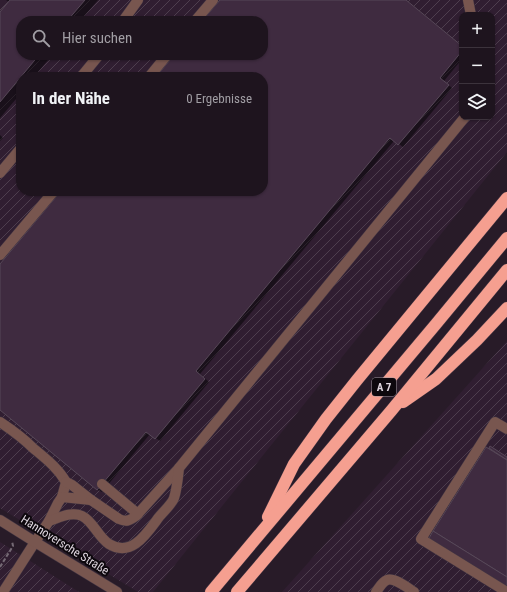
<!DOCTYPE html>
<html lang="de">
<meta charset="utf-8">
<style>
:root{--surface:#1e141e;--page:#261d27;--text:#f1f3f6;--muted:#a19ea4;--line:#3c333c}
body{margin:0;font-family:"Roboto Condensed",sans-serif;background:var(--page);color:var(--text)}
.controls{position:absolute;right:12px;top:12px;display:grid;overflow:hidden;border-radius:8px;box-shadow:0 1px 3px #0004}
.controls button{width:36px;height:36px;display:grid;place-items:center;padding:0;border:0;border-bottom:1px solid var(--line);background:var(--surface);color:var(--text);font:20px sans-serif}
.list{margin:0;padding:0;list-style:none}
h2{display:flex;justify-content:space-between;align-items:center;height:52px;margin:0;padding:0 16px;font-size:17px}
h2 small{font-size:13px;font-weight:400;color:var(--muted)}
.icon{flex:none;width:22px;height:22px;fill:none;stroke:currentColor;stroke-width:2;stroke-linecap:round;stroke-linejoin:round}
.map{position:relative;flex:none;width:507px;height:592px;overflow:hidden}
.search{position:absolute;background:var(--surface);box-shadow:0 1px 3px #0004;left:16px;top:16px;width:252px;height:44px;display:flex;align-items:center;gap:10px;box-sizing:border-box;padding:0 14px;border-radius:16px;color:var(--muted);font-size:15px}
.panel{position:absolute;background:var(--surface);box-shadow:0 1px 3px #0004;left:16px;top:72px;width:252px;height:124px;border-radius:16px}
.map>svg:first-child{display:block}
.industrial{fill:url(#industrial-furrows);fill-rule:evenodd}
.shadow{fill:#0007}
.building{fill:#3f2b40;stroke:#574858}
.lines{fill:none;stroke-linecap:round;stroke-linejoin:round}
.minor-casing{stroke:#423542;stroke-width:11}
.highway-casing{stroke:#423542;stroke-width:13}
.path{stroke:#756a75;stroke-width:2;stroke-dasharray:4 2;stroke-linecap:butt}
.minor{stroke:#78564f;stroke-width:10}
.highway{stroke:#f59f90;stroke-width:12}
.labels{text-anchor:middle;stroke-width:4;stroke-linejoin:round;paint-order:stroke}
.shield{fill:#0d080d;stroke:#a098a0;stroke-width:1}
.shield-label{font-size:11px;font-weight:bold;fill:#dfd6df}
.street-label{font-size:12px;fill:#dfd6df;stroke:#0d080d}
</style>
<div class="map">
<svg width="507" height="592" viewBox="0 0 507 592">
<defs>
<pattern id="industrial-furrows" width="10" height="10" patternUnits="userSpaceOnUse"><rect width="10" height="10" fill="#301e31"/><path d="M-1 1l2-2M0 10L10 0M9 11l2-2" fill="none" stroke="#4e3e4e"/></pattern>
</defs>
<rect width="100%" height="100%" fill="#281b28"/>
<g class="industrial">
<path d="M0 0H507V152L153 592H138L0 508ZM462 15H492V117H462ZM21 21H263V55H21ZM21 77H263V191H21Z"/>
<polygon points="507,341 507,592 282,592"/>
<polygon points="0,542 8,547 79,592 0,592"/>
</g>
<g class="shadow">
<polygon points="6,0 98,0 80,21 21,21 21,55 52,55 34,77 21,77 21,93 0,118 0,13 9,2"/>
<polygon points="221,0 406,0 462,46 462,59 444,81 452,88 403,147 394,140 393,142 200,374 209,382 160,441 150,434 102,492 98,490 0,408 0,266 62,191 263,191 263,77 157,77 175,55 263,55 263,21 204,21"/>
<polygon points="0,135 3,138 0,141"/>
</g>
<g class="building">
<polygon points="10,0 85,0 67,21 21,21 21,55 39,55 0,102 0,12"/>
<polygon points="220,0 406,0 462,46 462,51 440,78 449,85 398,145 390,138 388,140 196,371 205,379 155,439 146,432 97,490 0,410 0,264 61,191 263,191 263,77 156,77 174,55 263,55 263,21 202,21"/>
<polygon points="490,446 507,457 507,460 489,448"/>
<polygon points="486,447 507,460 507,577 433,531"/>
<polygon points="433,531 507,577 507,589 428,540"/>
</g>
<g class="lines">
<g class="minor-casing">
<g id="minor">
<polyline points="468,0 471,15"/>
<polyline points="123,21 138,0"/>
<polyline points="195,21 213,0"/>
<polyline points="81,77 99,55"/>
<polyline points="149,77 167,55"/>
<polyline points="0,173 21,148"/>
<polyline points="0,255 54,191"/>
<path d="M0 422C12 430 23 438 33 448 45 458 58 468 66 482L62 497 58 503 49 521 35 542 3 592"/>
<polyline points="102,484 138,514"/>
<polyline points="62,497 91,500 72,485 66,482"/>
<path d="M91 500 119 519C126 522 129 521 136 516L179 468"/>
<polyline points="0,520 35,542 117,592"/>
<path d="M49 521C59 518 71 511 82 516 93 521 98 537 109 544 132 558 147 533 159 517 163 512 172 504 174 498 177 489 178 477 179 468L465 117"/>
<path d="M376 592C379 588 382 582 387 580 394 577 408 588 414 592"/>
<polyline points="507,592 421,539 495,422 507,429"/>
</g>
</g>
<g class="highway-casing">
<g id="highway">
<polyline points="403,402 436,379 477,340 507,308"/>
<polyline points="268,517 294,464 326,419 357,380 507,198"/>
<polyline points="211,592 436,324 507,238"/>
<polyline points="237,592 391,411 507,270"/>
</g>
</g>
<polyline class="path" points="0,567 13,546 12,541"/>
<use href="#minor" class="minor"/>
<use href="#highway" class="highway"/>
</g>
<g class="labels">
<rect class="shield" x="372" y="378" width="24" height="18" rx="3"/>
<g class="shield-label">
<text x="384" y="391">A 7</text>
</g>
<g class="street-label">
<text transform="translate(65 545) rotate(32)" y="4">Hannoversche Straße</text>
</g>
</g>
</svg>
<div class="controls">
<button>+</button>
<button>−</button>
<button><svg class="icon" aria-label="layers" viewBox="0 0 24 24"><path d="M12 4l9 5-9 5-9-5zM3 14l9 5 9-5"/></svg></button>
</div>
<div class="search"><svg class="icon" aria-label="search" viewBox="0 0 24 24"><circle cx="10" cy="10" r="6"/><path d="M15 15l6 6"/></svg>Hier suchen</div>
<section class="panel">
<h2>In der Nähe<small>0 Ergebnisse</small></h2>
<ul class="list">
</ul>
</section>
</div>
